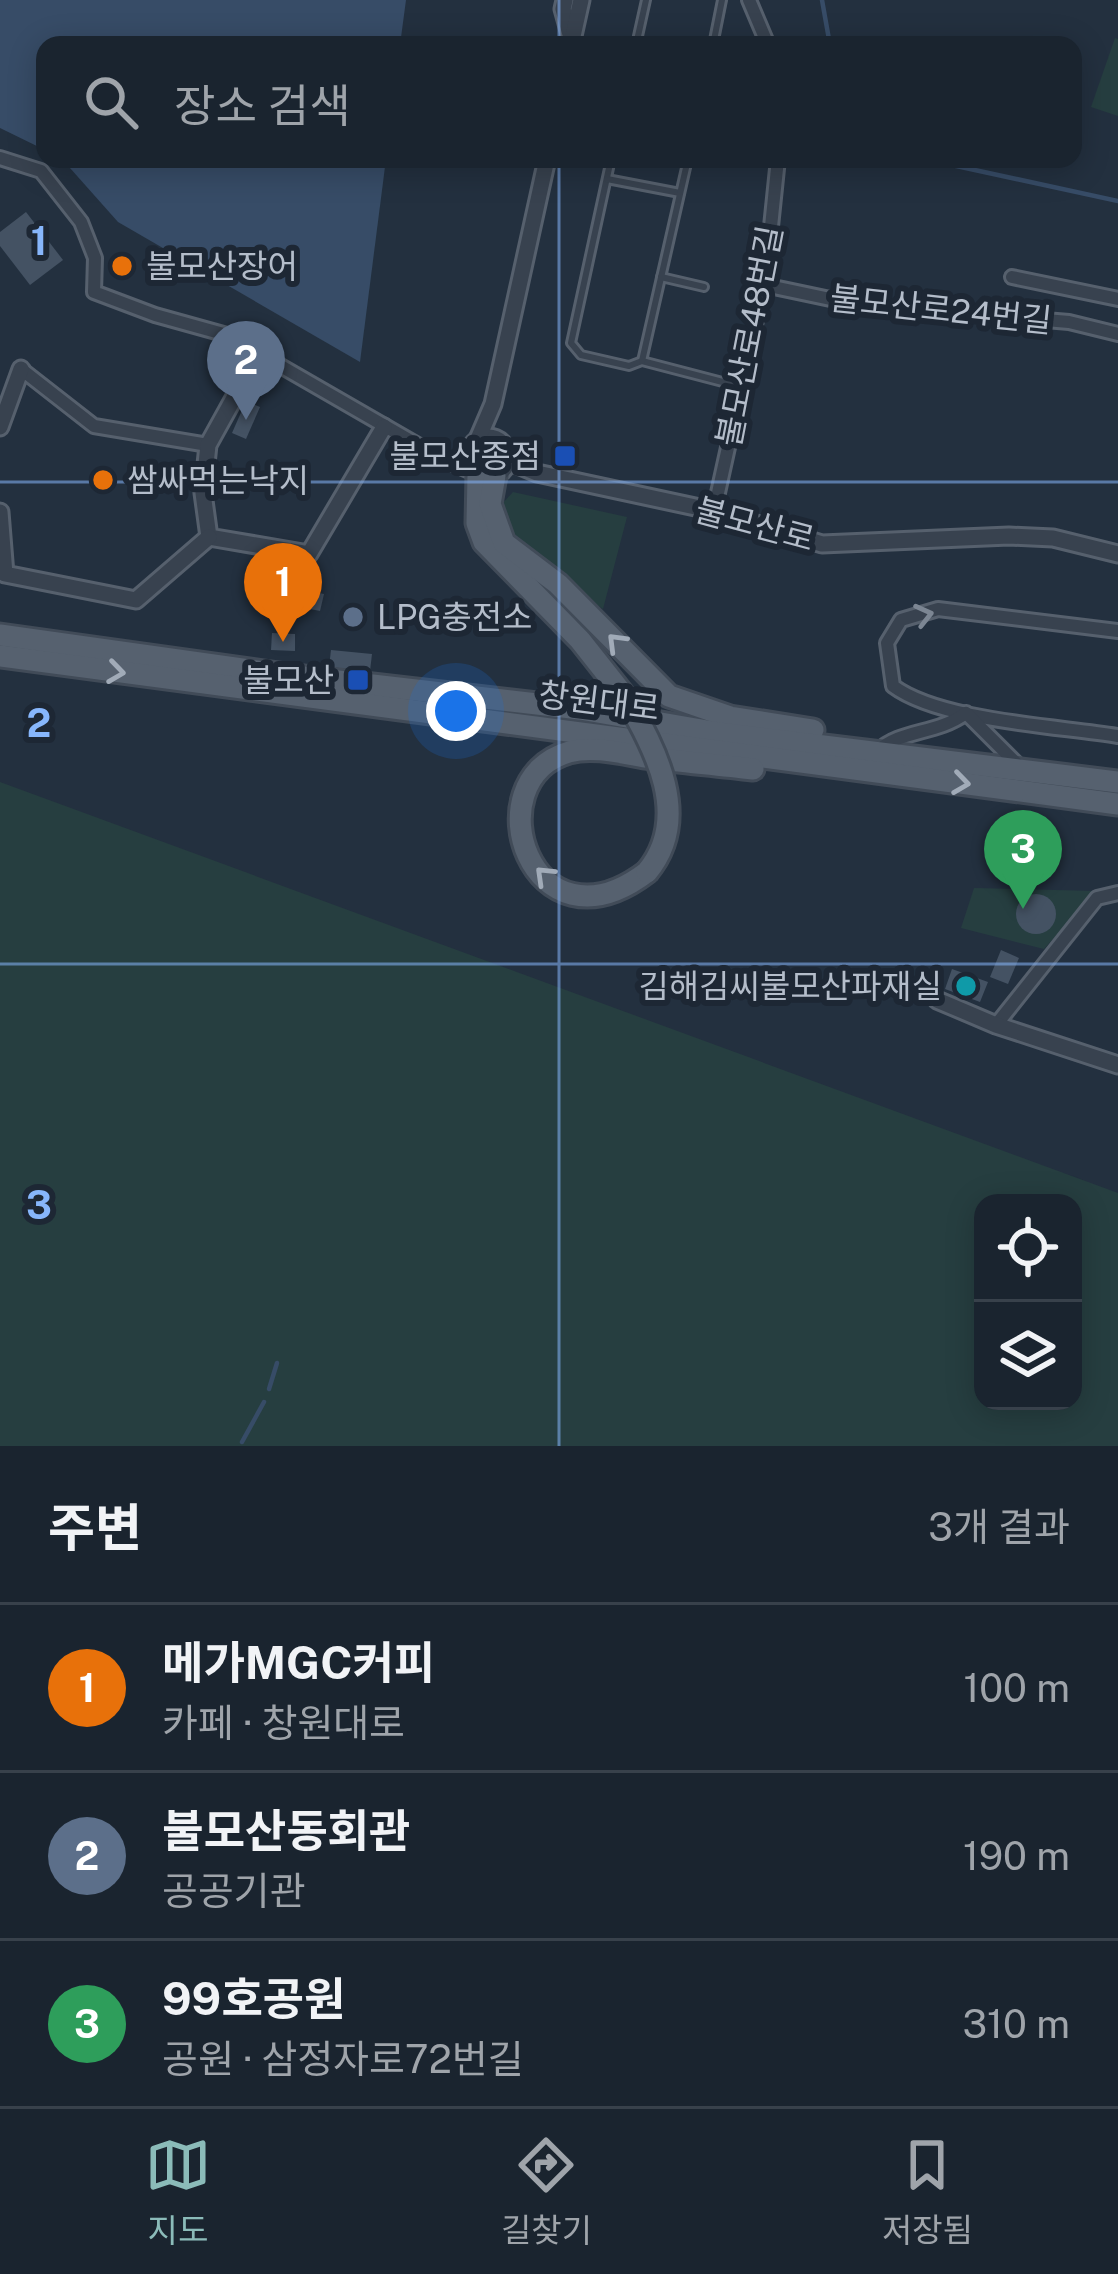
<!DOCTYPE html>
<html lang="ko">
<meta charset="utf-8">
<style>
:root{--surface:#1a242f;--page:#27303b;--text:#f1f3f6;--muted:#9fa4aa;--line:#38414b;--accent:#8bbbb9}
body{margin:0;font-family:"Public Sans","Noto Sans KR",sans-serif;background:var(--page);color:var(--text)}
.controls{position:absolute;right:36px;bottom:36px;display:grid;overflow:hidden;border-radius:24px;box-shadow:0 6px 30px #0003}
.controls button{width:108px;height:108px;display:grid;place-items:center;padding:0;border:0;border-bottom:3px solid var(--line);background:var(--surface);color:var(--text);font:60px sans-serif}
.you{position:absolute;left:456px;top:711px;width:42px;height:42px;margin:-30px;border:9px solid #fff;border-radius:50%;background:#1a73e8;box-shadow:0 0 0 18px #1a73e833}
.badge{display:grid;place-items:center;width:78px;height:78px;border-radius:50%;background:var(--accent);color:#fff;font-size:39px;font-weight:700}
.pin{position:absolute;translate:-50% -99px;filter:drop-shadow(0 3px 6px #0008)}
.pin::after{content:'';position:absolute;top:63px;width:42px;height:36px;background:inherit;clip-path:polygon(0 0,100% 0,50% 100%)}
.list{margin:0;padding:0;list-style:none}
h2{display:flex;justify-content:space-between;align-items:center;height:156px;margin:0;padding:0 48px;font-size:51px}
h2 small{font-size:39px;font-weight:400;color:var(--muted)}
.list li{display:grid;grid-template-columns:78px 1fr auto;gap:36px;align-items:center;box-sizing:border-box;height:168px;padding:0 48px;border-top:3px solid var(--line)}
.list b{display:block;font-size:45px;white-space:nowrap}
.list p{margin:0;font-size:39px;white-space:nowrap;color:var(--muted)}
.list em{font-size:39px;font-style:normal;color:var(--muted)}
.icon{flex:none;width:66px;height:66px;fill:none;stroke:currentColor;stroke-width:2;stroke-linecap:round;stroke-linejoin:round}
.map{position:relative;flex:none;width:1118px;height:1446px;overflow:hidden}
.search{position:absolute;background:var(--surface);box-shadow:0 6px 30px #0003;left:36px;right:36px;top:36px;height:132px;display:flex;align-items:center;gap:30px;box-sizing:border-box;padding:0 42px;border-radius:24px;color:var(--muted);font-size:45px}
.sheet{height:660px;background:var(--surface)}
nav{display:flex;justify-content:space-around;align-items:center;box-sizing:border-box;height:168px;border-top:3px solid var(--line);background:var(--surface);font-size:33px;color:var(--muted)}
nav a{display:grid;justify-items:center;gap:6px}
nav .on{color:var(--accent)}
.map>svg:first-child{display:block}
.green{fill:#263e40;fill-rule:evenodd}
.water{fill:#374c67}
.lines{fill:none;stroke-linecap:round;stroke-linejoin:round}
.stream{stroke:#374c67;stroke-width:4.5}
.building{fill:#445263}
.service-casing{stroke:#56606d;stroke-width:12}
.minor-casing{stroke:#56606d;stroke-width:18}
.tertiary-casing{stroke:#56606d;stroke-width:21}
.primary-casing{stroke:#414b58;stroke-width:27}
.service{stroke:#38424f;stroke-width:6}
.minor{stroke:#38424f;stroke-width:12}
.tertiary{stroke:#38424f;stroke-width:15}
.primary{stroke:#56616f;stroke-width:21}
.primary-bridge-casing{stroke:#414b58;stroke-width:27;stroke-linecap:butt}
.primary-bridge{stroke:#56616f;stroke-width:21}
.oneway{stroke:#7c8693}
.oneway2{stroke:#a1abb8}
.grid{fill:none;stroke:#87b6fb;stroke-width:3;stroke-opacity:0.55}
.food-dot{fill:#e8710a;stroke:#1d2734;stroke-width:4.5}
.transit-dot{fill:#1a4fb4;stroke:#1d2734;stroke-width:4.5}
.service-dot{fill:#5c6f8a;stroke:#1d2734;stroke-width:4.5}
.culture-dot{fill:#0f9aa8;stroke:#1d2734;stroke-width:4.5}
.labels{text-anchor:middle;stroke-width:12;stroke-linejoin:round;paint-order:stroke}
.poi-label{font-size:33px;fill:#b4bdca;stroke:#1d2734;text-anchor:start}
.street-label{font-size:33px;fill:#b4bdca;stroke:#1d2734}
.grid-label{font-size:39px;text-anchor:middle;font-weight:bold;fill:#87b6fb;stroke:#1d2734;stroke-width:12;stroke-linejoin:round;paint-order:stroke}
</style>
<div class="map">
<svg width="1118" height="1446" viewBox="0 0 1118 1446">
<rect width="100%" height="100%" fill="#23303f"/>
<g class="green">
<polygon points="1115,38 1118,39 1118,116 1091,107"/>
<path d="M513 492 627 517 603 609C567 582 511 553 500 506Z"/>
<path d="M0 782 1118 1193V1446H0ZM1073 1203V1401H983V1203Z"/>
<polygon points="974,888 1096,891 1044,949 961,928"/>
</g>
<g class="water">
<polygon points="0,0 406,0 400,45 45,45 45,150 0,128"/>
<polygon points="62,159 386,159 360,362 118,222"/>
</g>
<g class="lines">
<g class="stream">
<polyline points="822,0 830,45"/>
<polyline points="924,159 1118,201"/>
<polyline points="269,1389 277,1363"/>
<polyline points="242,1442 264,1402"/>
</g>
</g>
<g class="building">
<polygon points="26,212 63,260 30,285 0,246 0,232"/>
<polygon points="246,401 260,407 246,439 232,433"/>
<polygon points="309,591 324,594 320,611 305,608"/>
<polygon points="272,633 295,634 295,651 271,650"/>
<polygon points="331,650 372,654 370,671 329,667"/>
<circle cx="1036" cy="914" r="20"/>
<polygon points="1001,950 1019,958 1008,984 990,977"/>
<polygon points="952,969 988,982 980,1002 945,989"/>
</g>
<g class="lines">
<g class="service-casing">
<g id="service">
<polyline points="636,45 646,0"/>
<polyline points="713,45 722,0"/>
<polyline points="611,159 571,343 581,355 629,366 642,361 738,386"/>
<polyline points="607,179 680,193"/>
<polyline points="661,277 704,287"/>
<polyline points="642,361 688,159"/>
</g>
</g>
<g class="minor-casing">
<g id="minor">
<polyline points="749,0 768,45"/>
<polyline points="0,158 41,171 81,222 95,258 94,292 155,315 227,335 430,452"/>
<polyline points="1012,277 1118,299"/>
<polyline points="764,285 854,304 1069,322 1118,334"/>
<polyline points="21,369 94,426 208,445"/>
<polyline points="714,511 766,275 778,159"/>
<path d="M1118 631 938 609 901 620 887 643 893 686C940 721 1057 726 1118 736"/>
<path d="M878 751C901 729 936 735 966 713L1022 769"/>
<polyline points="996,1025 1097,898 1118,893"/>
</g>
</g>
<g class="tertiary-casing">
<g id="tertiary">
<polyline points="565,0 563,9 571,38"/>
<polyline points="571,45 581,0"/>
<polyline points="259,353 208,445 203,493 209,537 309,554 384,427"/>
<polyline points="0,427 21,369"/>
<circle cx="488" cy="457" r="20"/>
<polyline points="478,439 493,404 547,159"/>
<polyline points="430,452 473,471"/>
<polyline points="508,461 537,473 714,511 822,544 1009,536 1053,538 1118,554"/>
<polyline points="0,512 5,574 136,600 209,537"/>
<polyline points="937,1000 996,1025 1118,1065"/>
</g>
</g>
<g class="primary-casing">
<g id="primary">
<polyline points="478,475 477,523 484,542 580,640 625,697"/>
<polyline points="495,476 490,504 504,543 558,584 669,696 730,717 813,730"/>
<polyline points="0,635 286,675 580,709 719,733 1118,782"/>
<polyline points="0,656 1118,804"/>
<path d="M647 872C531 960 472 780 569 752 594 745 625 754 651 758 685 762 719 765 753 769"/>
</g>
</g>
<use href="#service" class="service"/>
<use href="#minor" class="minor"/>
<use href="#tertiary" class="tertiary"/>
<use href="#primary" class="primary"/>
<g class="primary-bridge-casing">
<path id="primary-bridge" d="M625 697C656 750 692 818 647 872"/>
</g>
<use href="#primary-bridge" class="primary-bridge"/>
</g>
<defs><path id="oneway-chevron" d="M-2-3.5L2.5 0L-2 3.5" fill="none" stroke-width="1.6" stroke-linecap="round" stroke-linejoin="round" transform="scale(3)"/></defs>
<use class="oneway" href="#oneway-chevron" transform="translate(924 615) rotate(-14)"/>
<g class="oneway2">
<use href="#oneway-chevron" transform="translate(616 642) rotate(-135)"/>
<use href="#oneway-chevron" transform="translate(116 672) rotate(8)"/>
<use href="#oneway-chevron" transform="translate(961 783) rotate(8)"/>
<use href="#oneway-chevron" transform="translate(544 875) rotate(-136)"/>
</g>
<path class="grid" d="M559 0V45M559 159V1446M0 482H1118M0 964H1118"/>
<g class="food-dot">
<circle cx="122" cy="266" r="12"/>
<circle cx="103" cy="480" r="12"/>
</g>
<g class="transit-dot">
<rect x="553" y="444" width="24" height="24" rx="6"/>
<rect x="346" y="668" width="24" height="24" rx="6"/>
</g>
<circle class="service-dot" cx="353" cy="617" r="12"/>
<circle class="culture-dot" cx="966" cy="986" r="12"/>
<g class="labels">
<g class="poi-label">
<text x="146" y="278">불모산장어</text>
<text x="541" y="468" text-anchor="end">불모산종점</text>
<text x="127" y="492">쌈싸먹는낙지</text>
<text x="377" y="629">LPG충전소</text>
<text x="334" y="692" text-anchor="end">불모산</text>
<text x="942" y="998" text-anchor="end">김해김씨불모산파재실</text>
</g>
<g class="street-label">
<text transform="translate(941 309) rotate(6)" y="12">불모산로24번길</text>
<text transform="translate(749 336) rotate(-79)" y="12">불모산로48번길</text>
<text transform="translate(755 524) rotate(15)" y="12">불모산로</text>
<text transform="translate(599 701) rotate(7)" y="12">창원대로</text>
</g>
</g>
<g class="grid-label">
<text x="39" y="255">1</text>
<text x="39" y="737">2</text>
<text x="39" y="1219">3</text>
</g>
</svg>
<div class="controls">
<button><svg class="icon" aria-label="locate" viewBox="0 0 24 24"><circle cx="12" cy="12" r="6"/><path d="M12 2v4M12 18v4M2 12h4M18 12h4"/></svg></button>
<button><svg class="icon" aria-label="layers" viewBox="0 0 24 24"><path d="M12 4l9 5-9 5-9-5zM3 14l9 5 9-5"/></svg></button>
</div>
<div class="you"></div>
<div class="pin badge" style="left:283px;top:642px;background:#e8710a">1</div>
<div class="pin badge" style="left:246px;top:420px;background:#5c6f8a">2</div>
<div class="pin badge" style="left:1023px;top:909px;background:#2e9e5b">3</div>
<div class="search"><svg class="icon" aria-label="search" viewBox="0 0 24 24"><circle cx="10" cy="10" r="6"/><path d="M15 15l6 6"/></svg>장소 검색</div>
</div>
<section class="sheet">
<h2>주변<small>3개 결과</small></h2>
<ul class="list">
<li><span class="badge" style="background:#e8710a">1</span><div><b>메가MGC커피</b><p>카페 · 창원대로</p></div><em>100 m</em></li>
<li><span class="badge" style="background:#5c6f8a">2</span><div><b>불모산동회관</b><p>공공기관</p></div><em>190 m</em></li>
<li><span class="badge" style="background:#2e9e5b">3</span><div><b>99호공원</b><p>공원 · 삼정자로72번길</p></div><em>310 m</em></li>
</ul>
</section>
<nav>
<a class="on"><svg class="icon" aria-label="map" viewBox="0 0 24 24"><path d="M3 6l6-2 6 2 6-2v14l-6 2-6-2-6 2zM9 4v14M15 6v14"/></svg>지도</a>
<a><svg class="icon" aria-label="directions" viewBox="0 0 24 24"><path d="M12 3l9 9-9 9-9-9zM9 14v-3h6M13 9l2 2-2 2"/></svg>길찾기</a>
<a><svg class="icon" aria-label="saved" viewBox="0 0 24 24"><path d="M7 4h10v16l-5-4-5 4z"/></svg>저장됨</a>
</nav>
